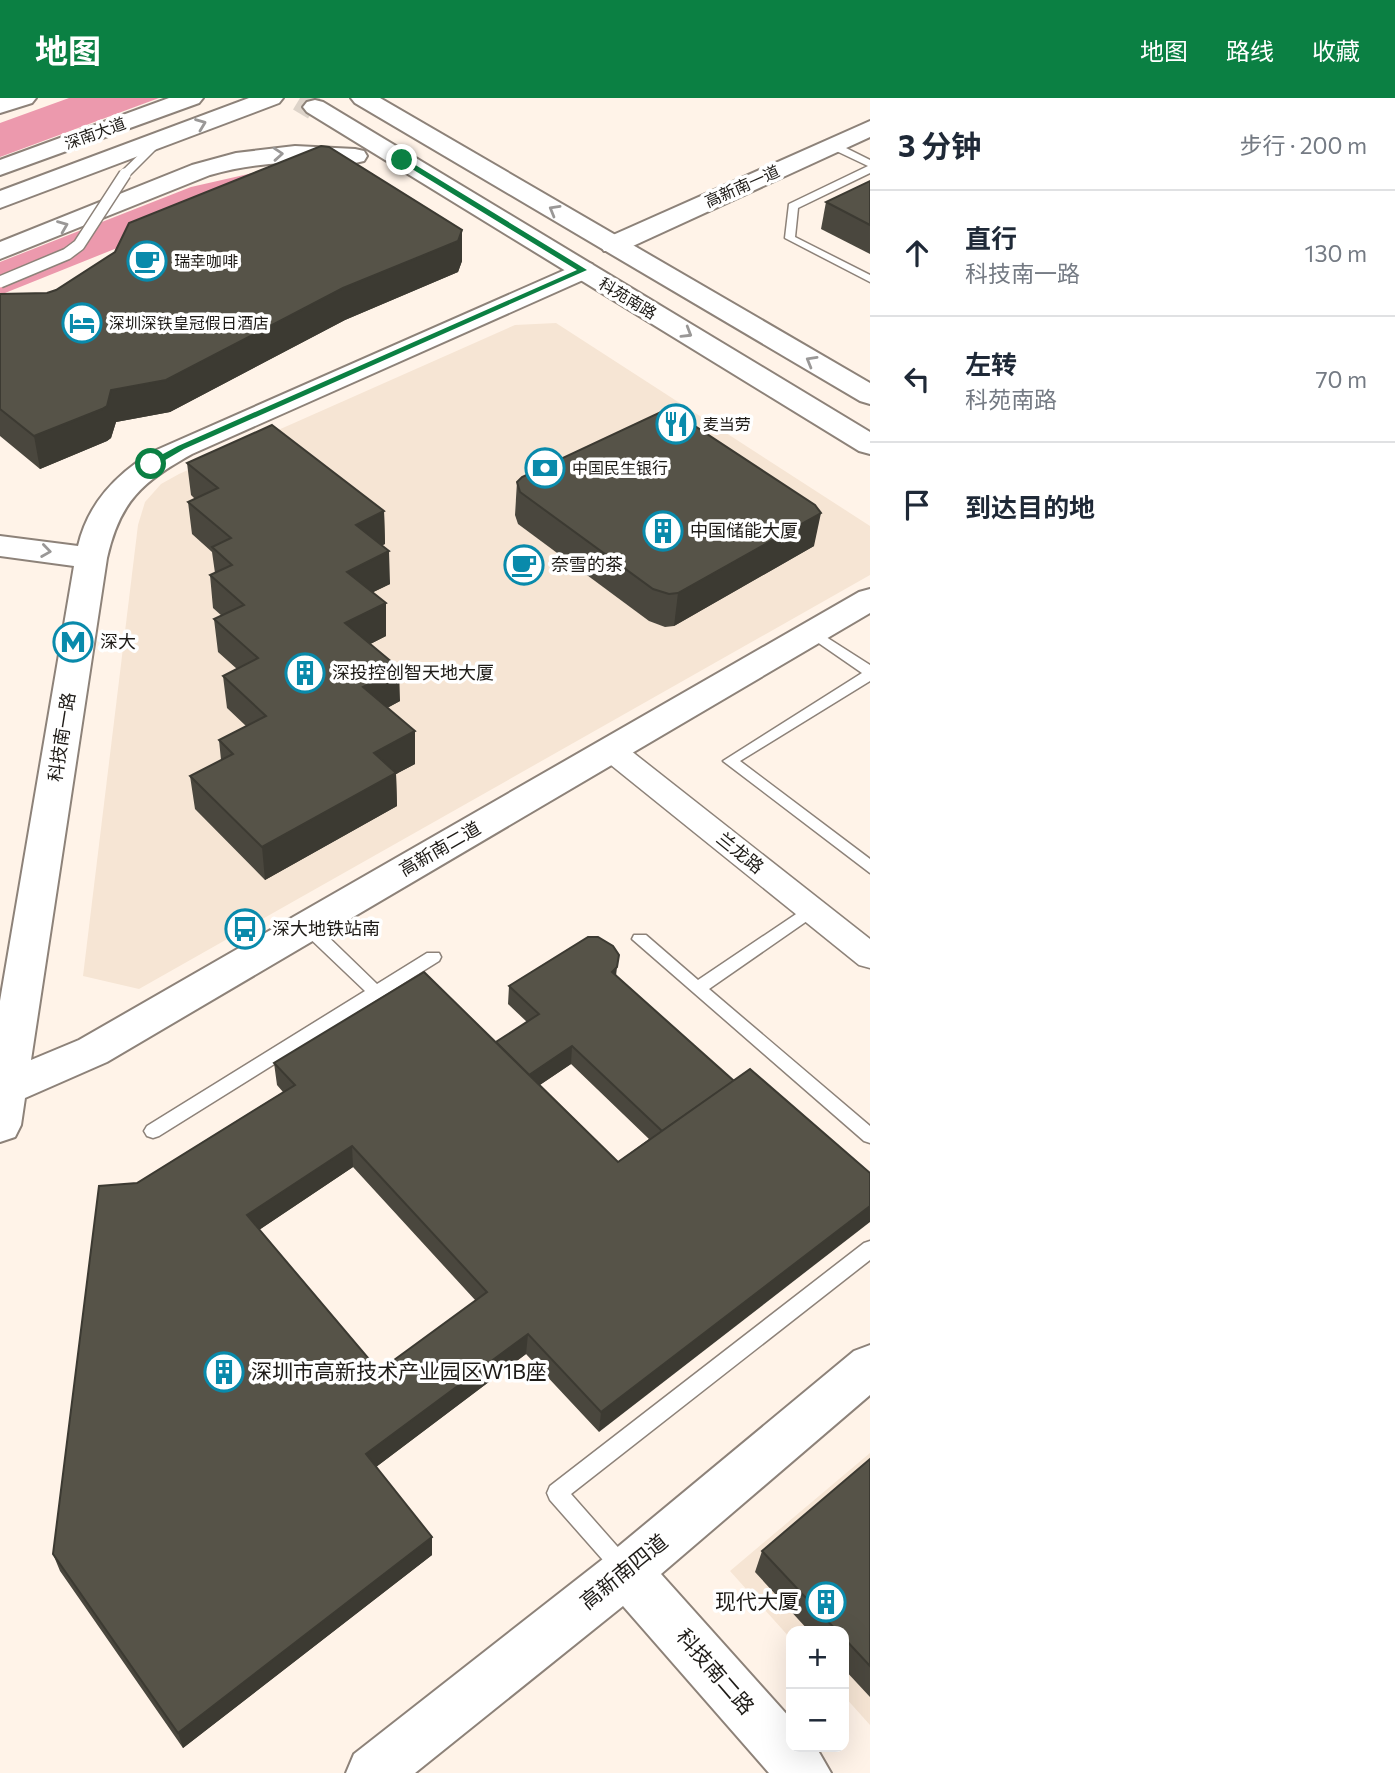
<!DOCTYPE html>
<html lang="zh">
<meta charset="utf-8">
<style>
:root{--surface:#fff;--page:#f2f2f3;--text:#1f2937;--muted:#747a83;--line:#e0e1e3;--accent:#0b8043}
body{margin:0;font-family:Commissioner,"Noto Sans SC",sans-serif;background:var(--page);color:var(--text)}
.controls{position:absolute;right:21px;bottom:21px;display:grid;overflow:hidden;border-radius:14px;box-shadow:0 7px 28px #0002}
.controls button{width:63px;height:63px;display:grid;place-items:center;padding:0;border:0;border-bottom:2px solid var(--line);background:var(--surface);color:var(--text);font:35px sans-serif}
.stop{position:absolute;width:21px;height:21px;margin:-16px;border:5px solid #0b8043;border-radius:50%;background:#fff}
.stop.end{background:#0b8043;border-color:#fff;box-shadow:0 2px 7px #0008}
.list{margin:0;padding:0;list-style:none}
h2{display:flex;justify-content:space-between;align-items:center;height:91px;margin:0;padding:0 28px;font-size:30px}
h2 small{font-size:23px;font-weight:400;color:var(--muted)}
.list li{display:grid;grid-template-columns:46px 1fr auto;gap:21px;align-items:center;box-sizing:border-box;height:126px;padding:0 28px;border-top:2px solid var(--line)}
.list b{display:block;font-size:26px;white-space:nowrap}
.list p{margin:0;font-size:23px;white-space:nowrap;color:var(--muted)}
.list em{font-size:23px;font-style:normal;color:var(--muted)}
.icon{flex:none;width:38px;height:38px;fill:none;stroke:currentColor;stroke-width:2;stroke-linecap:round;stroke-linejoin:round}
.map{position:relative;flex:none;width:870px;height:1675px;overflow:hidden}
header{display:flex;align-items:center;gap:42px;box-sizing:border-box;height:98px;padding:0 35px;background:var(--accent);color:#fff}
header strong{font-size:33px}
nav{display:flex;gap:38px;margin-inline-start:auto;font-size:24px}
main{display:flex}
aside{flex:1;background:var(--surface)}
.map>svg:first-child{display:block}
.built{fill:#f6e5d4}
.forest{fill:#ec99ad}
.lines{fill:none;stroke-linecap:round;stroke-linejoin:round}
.primary-tunnel{stroke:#ddd3c9;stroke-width:27;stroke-dasharray:27 13;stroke-linecap:butt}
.lane-casing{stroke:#8d8279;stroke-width:3}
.street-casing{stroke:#8d8279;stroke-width:3}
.secondary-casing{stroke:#8d8279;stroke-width:4}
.primary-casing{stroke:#8d8279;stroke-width:4}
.lane{fill:#fff;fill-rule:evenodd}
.street{fill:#fff;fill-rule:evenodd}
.secondary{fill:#fff;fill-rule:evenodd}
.primary{fill:#fff;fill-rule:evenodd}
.lane-bridge-casing{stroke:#8d8279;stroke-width:14;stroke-linecap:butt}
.lane-bridge{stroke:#fff;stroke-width:11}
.wall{fill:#4a473e;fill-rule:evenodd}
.shaded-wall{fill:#3c3a32}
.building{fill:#565348;stroke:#3c3a32;stroke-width:2;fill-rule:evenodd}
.oneway{stroke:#9a9897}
.route{fill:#0b8043}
.labels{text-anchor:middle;stroke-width:7;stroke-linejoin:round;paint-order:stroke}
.far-street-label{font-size:16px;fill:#1e1b17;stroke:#fff}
.far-poi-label{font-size:16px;fill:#1e1b17;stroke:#fff;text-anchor:start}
.poi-label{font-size:18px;fill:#1e1b17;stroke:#fff;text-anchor:start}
.street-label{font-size:18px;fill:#1e1b17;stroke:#fff}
.near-poi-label{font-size:21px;fill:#1e1b17;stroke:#fff;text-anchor:start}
.near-street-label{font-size:21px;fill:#1e1b17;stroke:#fff}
</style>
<header>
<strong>地图</strong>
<nav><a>地图</a><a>路线</a><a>收藏</a></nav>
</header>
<main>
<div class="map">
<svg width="870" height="1675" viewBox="0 0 870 1675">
<rect width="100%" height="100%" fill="#fff3e8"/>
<g class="built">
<polygon points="556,225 870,428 870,477 139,891 83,878 138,427 145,404 161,386 179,376 515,227"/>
<polygon points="870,1355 870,1627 844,1598 844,1533 791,1533 791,1541 730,1473"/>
</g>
<g class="forest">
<polygon points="69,0 159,0 0,59 0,25"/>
<polygon points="262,73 299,77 0,197 0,164 191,89"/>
</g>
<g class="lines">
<polyline class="primary-tunnel" points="300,0 315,9"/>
<g class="lane-casing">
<g id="lane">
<polygon points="157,39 166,41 129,78 121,78 121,74"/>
<polygon points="828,45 836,45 870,62 870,75 798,110 795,139 870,177 870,184 785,140 789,106 868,68 828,49"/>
<polygon points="812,530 870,567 870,583 740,663 870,761 870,775 723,663 862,575 807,537 805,534"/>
<polygon points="811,806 819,812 817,816 709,891 870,1028 870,1045 864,1043 632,841 634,837 646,837 698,882"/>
<polygon points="308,823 314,825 377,886 427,855 439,855 441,859 439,863 159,1038 153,1040 147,1038 144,1033 147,1028 365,893 302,833 300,829 302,825"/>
<polygon points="870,1143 870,1162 571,1396 631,1464 634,1471 631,1478 624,1481 617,1478 550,1402 547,1395 550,1388 864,1145"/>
</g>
</g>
<g class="street-casing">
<polygon id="street" points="611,642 621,645 870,841 870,870 859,867 601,659 597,652 601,645"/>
</g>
<g class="secondary-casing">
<g id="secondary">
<polygon points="249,0 283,0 279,5 0,110 0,93"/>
<polygon points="870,23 870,39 622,153 604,153 600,147 604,141"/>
<path d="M583 164 592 166 596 172 592 178 192 356C142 384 120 403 107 460L31 962 79 942 859 494 870 491V515L107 964 25 1000 21 1027 15 1039 0 1044V903L74 468 0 458V438L78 448C88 405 116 377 152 354Z"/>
<polygon points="870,1247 870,1297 661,1476 791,1621 791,1649 816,1649 831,1675 769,1675 623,1508 415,1675 346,1675 354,1656 608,1457 854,1253"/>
</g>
</g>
<g class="primary-casing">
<g id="primary">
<polygon points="0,0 36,0 32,5 0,15"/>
<polygon points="169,0 203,0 199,5 0,77 0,62"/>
<polygon points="351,0 380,0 870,285 870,306 860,303 355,5"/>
<polygon points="315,2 323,4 870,334 870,356 859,353 307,14 303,9 307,4"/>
<path d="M295 48 355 51 364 53 367 58 364 63 355 65C305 63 258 63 210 77L0 161V144L192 67 236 55Z"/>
</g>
</g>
<use href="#lane" class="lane"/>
<use href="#street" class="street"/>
<use href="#secondary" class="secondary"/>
<use href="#primary" class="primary"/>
<g class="lane-bridge-casing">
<polyline id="lane-bridge" points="0,184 67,156 79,147 125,76"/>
</g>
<use href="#lane-bridge" class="lane-bridge"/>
</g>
<g class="wall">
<polygon points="870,83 870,156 821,131 826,104"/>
<polygon points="462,163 458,174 345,222 170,314 116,324 111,340 107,343 40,371 0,338 0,196 47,195"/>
<polygon points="187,365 384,413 385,446 382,447 390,486 373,494 386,538 370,546 400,603 387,610 415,633 415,666 396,676 397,708 265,782 195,711 190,678 221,662 219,642 246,628 227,610 223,578 237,571 218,554 214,521 222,518 213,510 210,477 215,475 212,454 192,436 188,404 195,401 191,397"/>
<polygon points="517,384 814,448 674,528 665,529 649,523 518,426 515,417"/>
<path d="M616 878 734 983 599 1334 526 1256 376 1369 432 1439V1457L183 1650 60 1473 53 1456 137 1085 283 994 277 987 274 965 496 944 527 924 508 906 509 888ZM571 966 649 1041 618 1064 540 987ZM353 1069 476 1203 379 1273 259 1132Z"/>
<polygon points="870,1361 870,1599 844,1571 844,1533 809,1533 755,1474 762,1453"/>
</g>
<g class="shaded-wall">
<polygon points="462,132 462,163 458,174 345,222 170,314 116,324 111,340 107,343 40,371 34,338 111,292 343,190"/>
<polygon points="384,413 385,446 357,459 356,427"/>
<polygon points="821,415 814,448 674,528 678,495"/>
<polygon points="389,453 390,486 349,506 347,474"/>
<polygon points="386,505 386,538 347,558 345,525"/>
<polygon points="399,570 400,603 365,622 363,589"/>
<polygon points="415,633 415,666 396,676 397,708 265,782 262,749 374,655"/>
<polygon points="617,869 615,887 612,874"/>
<polygon points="572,948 571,966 526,996 527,979"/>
<polygon points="352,1048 353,1069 250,1138 247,1117"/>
<polygon points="870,1108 870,1124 599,1334 601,1314"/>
<polygon points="528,1236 526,1256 368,1375 366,1356"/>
<polygon points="432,1439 432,1457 183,1650 178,1635"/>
</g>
<g class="building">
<polygon points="321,48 329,49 462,132 458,143 343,190 166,282 111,292 107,308 102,311 34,338 0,311 0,196 47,195 56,192 115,154 129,125"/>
<polygon points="870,83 870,127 826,104"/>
<polygon points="663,313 678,317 815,407 821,415 678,495 669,496 653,491 520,394 517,384 522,379"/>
<polygon points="272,327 384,413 356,427 389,453 347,474 386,505 345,525 399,570 363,589 415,633 374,655 396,675 262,749 190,678 233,656 219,642 266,618 223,578 258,560 214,521 244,507 210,477 232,467 212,449 231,440 188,404 218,390 187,365"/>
<polygon points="588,839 598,839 613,848 619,857 617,869 612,874 734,983 662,1033 572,948 529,977 496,944 539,916 509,888"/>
<path d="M424 874 618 1064 750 971 870 1075V1108L601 1314 528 1236 366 1356 432 1439 178 1635 53 1456 99 1088 137 1085 295 987 274 965ZM352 1048 487 1194 379 1273 247 1117Z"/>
<polygon points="870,1361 870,1568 844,1540 844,1533 837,1533 762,1453"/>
</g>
<defs><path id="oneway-chevron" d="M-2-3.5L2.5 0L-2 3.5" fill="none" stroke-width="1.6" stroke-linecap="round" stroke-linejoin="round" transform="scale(1.75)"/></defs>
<g class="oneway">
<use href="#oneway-chevron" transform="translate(201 26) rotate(-21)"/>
<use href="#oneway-chevron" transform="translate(278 56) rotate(-4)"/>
<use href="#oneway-chevron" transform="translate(554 112) rotate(-150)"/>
<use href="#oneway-chevron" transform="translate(63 128) rotate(-22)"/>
<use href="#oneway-chevron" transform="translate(687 235) rotate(31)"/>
<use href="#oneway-chevron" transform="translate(811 263) rotate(-150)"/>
<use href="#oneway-chevron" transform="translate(46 453) rotate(8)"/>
</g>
<polygon class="route" points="399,60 404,60 587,172 184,351 155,368 148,368 148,364 178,348 577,172 399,63"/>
<defs>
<g id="cafe-ring" transform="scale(2.0125)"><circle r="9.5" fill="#fff" stroke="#098aab" stroke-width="1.5"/><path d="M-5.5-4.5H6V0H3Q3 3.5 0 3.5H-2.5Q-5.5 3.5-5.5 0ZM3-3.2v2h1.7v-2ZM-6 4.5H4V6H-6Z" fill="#098aab"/></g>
<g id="hotel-ring" transform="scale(2.0125)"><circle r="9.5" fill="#fff" stroke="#098aab" stroke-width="1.5"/><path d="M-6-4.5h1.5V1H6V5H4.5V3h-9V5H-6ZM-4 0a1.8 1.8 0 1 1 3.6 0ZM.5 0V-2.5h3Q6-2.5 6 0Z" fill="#098aab"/></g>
<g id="restaurant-ring" transform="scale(2.0125)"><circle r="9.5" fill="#fff" stroke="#098aab" stroke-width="1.5"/><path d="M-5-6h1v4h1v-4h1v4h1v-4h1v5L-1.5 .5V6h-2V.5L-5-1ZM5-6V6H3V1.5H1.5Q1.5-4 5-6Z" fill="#098aab"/></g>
<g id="bank-ring" transform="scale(2.0125)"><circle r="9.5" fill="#fff" stroke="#098aab" stroke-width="1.5"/><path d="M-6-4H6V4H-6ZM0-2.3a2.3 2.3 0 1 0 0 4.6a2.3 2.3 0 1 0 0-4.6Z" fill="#098aab"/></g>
<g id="building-ring" transform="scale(2.0125)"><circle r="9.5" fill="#fff" stroke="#098aab" stroke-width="1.5"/><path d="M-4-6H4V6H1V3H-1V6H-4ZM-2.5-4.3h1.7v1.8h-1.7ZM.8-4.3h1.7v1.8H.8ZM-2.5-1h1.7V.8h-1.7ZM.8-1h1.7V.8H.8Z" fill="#098aab"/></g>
<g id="metro-ring" transform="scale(2.0125)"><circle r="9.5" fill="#fff" stroke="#098aab" stroke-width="1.5"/><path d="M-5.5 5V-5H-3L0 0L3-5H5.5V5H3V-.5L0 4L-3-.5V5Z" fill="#098aab"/></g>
<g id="bus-ring" transform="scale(2.0125)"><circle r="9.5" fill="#fff" stroke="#098aab" stroke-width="1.5"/><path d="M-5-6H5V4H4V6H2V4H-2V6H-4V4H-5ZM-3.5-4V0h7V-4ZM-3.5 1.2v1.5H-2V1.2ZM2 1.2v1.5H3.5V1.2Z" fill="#098aab"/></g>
</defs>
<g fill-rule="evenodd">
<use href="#cafe-ring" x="147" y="163"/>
<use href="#hotel-ring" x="82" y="225"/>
<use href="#restaurant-ring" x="676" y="326"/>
<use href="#bank-ring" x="545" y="370"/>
<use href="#building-ring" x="663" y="433"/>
<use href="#cafe-ring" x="524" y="467"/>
<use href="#metro-ring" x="73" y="544"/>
<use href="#building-ring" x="305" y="575"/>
<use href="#bus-ring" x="245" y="831"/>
<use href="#building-ring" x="224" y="1274"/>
<use href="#building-ring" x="826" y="1504"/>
</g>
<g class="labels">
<g class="far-street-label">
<text transform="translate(95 35) rotate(-20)" y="6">深南大道</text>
<text transform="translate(742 88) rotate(-24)" y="6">高新南一道</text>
<text transform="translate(628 200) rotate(31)" y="6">科苑南路</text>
</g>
<g class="far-poi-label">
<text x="174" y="169">瑞幸咖啡</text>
<text x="109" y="231">深圳深铁皇冠假日酒店</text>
<text x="703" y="332">麦当劳</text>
<text x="572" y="376">中国民生银行</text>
</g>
<g class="poi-label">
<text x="690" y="439">中国储能大厦</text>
<text x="551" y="473">奈雪的茶</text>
<text x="100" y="550">深大</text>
<text x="332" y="581">深投控创智天地大厦</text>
<text x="272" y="837">深大地铁站南</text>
</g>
<g class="street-label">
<text transform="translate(62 639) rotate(-81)" y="6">科技南一路</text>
<text transform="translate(440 751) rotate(-30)" y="6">高新南二道</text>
<text transform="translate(740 755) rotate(39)" y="6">兰龙路</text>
</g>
<g class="near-poi-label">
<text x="251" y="1281">深圳市高新技术产业园区W1B座</text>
<text x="799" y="1511" text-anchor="end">现代大厦</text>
</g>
<g class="near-street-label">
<text transform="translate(624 1474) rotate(-39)" y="7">高新南四道</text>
<text transform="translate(715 1574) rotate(49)" y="7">科技南二路</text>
</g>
</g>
</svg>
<div class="controls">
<button>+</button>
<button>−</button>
</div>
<div class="stop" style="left:151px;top:366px"></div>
<div class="stop end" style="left:402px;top:62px"></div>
</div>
<aside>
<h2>3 分钟<small>步行 · 200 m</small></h2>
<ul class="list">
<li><svg class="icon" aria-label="ahead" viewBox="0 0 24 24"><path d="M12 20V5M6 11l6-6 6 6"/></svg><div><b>直行</b><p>科技南一路</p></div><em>130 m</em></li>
<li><svg class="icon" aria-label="left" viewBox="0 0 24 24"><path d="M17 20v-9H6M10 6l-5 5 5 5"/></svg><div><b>左转</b><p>科苑南路</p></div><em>70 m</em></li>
<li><svg class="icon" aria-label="arrive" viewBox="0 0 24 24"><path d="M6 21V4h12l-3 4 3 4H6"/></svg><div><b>到达目的地</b></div></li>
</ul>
</aside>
</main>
